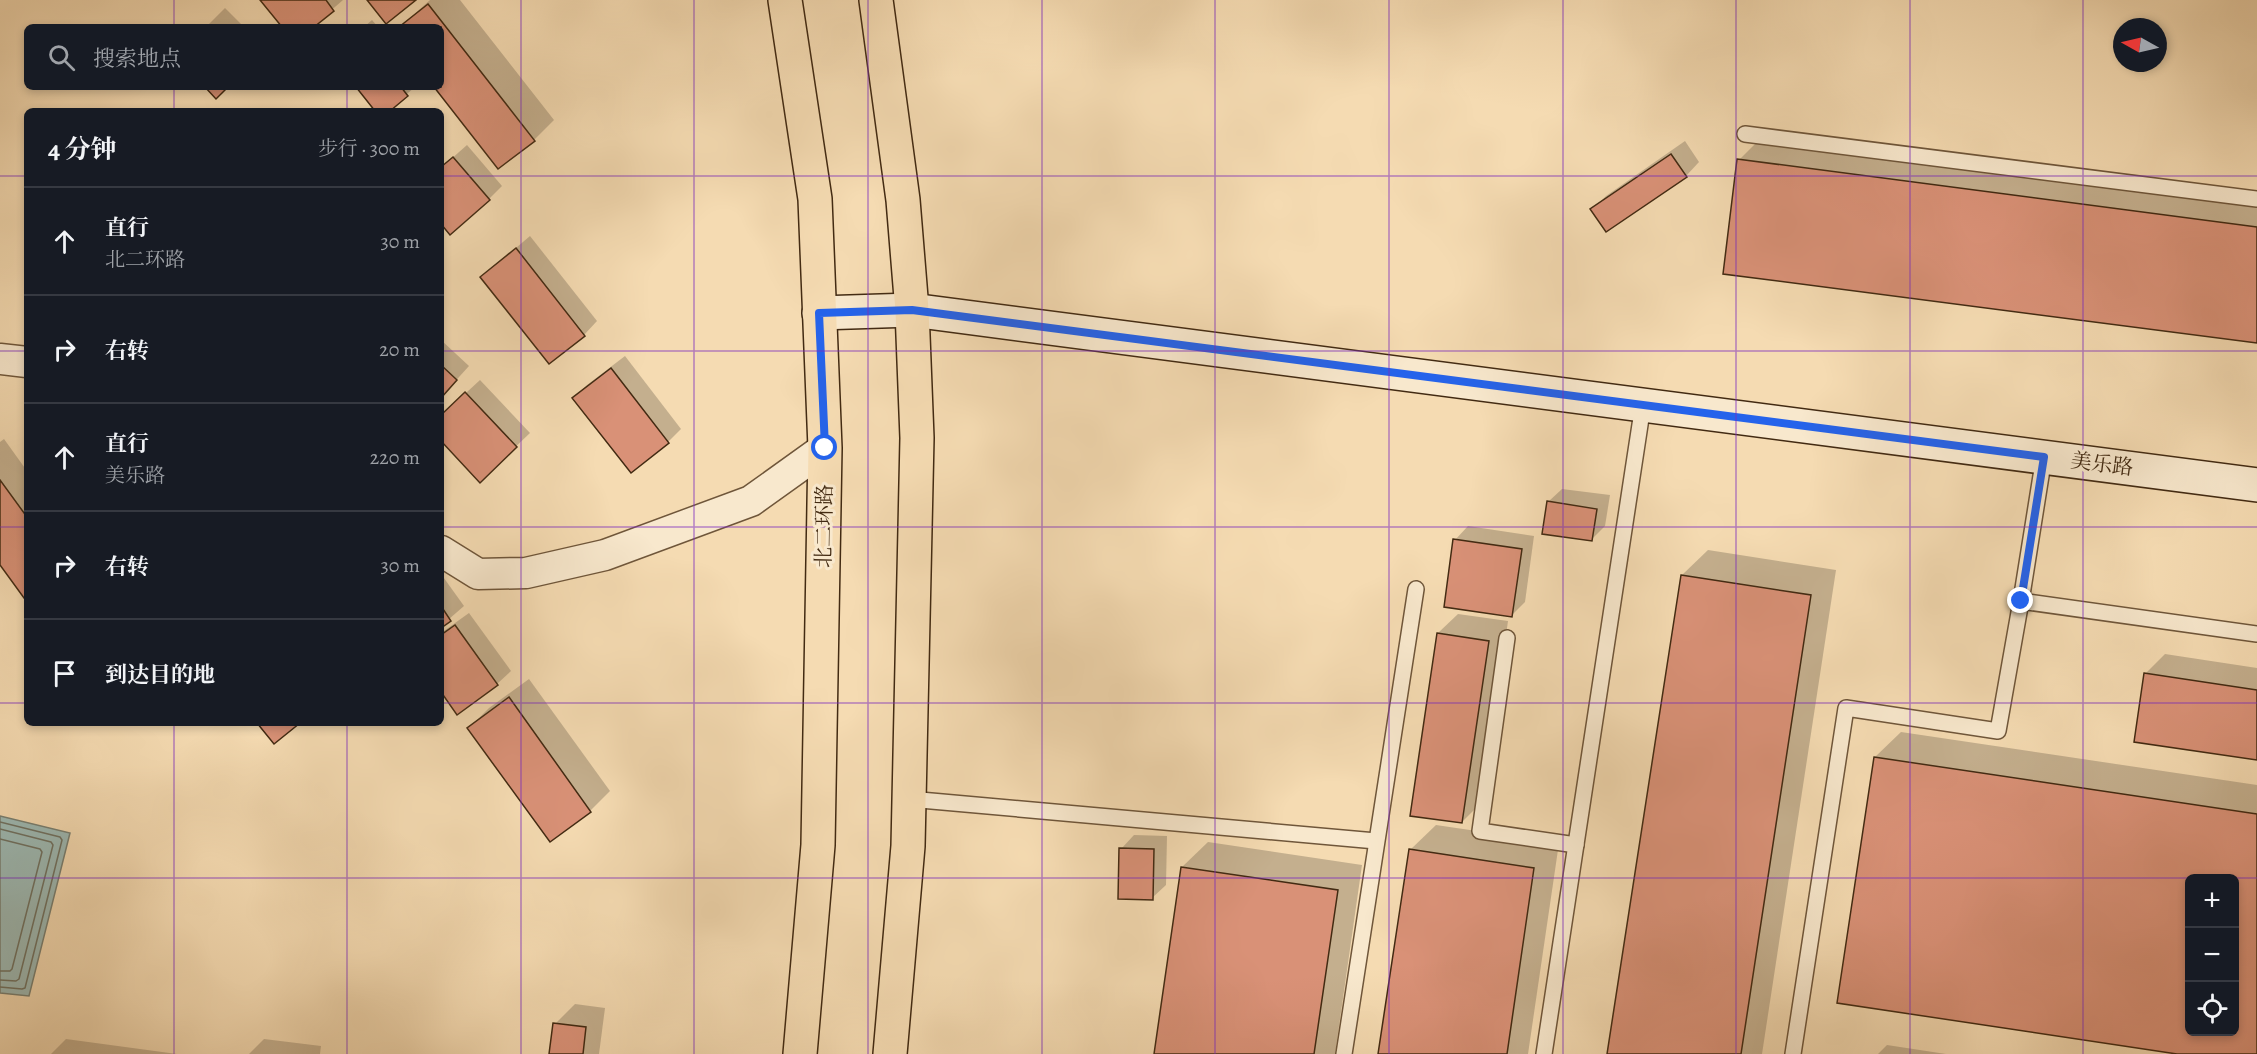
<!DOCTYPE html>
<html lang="zh">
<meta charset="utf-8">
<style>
:root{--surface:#171b24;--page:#20242c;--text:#f1f3f6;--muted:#9ea1a6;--line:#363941}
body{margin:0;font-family:Alegreya,"Noto Serif SC",serif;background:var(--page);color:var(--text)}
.controls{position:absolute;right:18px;bottom:18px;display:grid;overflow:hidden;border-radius:9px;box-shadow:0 3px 9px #0003}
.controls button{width:54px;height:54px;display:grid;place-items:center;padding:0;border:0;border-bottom:2px solid var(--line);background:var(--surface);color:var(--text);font:30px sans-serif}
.compass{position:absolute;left:2113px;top:18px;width:54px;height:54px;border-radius:50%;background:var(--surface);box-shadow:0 3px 9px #0003;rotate:278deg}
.stop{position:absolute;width:18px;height:18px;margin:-14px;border:4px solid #2563eb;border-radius:50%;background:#fff}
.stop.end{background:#2563eb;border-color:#fff;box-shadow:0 2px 6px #0008}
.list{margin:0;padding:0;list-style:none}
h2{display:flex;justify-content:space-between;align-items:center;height:78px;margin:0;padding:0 24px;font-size:26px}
h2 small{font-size:20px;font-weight:400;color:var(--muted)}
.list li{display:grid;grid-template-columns:39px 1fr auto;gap:18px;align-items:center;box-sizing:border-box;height:108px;padding:0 24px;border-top:2px solid var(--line)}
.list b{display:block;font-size:22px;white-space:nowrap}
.list p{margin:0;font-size:20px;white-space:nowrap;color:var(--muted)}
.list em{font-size:20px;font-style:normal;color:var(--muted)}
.icon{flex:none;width:33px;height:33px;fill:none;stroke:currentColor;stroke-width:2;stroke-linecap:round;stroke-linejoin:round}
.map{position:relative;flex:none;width:2257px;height:1054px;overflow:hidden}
.search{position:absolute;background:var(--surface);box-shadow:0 3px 9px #0003;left:24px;top:24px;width:420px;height:66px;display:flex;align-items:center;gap:15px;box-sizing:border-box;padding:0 21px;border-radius:9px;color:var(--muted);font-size:22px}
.panel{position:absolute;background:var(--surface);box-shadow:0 3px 9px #0003;left:24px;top:108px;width:420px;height:618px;border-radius:9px}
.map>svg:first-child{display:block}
.water{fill:#9db9b3;stroke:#798073;stroke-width:1.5}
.shadow{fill:#0003;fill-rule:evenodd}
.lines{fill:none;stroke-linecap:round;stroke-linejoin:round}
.shore{stroke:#707262;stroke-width:1.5}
.building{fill:#d99177;stroke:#422a12;stroke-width:1.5;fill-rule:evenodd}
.lane-casing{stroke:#6f563a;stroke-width:18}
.street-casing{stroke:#6f563a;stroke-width:33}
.secondary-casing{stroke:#422a12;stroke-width:36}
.primary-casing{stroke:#422a12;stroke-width:36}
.lane{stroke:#f8e8cd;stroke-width:15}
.street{stroke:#f8e8cd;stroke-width:30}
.secondary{stroke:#f8e8cd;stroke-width:33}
.primary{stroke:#f5dbb2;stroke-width:33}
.route{stroke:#2563eb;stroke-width:8}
.grid{fill:none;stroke:#7b2cbf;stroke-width:1.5;stroke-opacity:0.55}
.labels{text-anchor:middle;stroke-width:6;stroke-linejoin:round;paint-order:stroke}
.street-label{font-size:21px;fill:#422a12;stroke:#f8e8cd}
</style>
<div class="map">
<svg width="2257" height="1054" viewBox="0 0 2257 1054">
<rect width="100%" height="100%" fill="#f5dbb2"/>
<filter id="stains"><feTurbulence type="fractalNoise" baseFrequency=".00333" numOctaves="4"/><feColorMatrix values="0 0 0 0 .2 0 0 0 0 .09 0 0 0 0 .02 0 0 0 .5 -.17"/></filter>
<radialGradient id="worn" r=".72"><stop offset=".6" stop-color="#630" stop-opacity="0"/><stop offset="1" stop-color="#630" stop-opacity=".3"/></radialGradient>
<polygon class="water" points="0,816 70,833 29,996 0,993"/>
<g class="shadow">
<polygon points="262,0 343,0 312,27 284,27"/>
<polygon points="430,0 460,0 554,120 534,140 436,87 441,87 441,27 400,27"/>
<polygon points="225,8 244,27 206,27"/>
<polygon points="372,20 378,27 364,27"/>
<polygon points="358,87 415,87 387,111 377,111"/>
<polygon points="1764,135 2257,199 2257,342 1739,160"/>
<polygon points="1685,141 1699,162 1686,176 1592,210 1606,196"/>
<polygon points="467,145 502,186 489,199 441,222 441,168"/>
<polygon points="530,236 597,321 584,335 482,277"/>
<polygon points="441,340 469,366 441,397"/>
<polygon points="625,356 681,429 668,442 574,398 587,385"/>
<polygon points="480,380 530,433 480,481 441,439 441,416"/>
<polygon points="4,439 27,471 27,594 0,562 0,442"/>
<polygon points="1562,489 1610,495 1605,526 1592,539 1548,502"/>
<polygon points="1468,526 1534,536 1525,602 1512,615 1455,540"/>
<polygon points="1708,550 1836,570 1762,1054 1608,1054 1682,575"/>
<polygon points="441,574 464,606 441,626"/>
<polygon points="469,613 511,671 497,684 441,689 441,633"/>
<polygon points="1458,614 1508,621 1482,802 1462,822 1438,633"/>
<polygon points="2165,654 2257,668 2257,759 2145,674"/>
<polygon points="529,679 610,791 590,811 469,728 489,708"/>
<path d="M1901 732 2257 785V1054H2187L1875 757ZM2190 878H2234V1032H2190Z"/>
<polygon points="1436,825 1559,843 1528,1054 1380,1054 1410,850"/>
<polygon points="1134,835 1167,836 1166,885 1152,898 1121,849"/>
<polygon points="1208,842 1362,865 1335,1054 1155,1054 1182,867"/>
<polygon points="575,1004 605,1008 599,1054 551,1054 555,1024"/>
<polygon points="66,1039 177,1054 51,1054"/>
<polygon points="264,1039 321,1046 320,1054 249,1054"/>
<polygon points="1887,1045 1946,1054 1878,1054"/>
</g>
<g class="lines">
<g class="shore">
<polyline points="0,822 60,837 62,840 25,988 22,989 0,987"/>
<polyline points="0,829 51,842 53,845 19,979 16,981 0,980"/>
<polyline points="0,839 40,849 42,852 12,969 10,971 0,971"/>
</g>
</g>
<g class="building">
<polygon points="260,0 326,0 334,11 314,27 282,27"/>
<polygon points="367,0 416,0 386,24"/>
<polygon points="428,4 535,141 498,169 434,87 441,87 441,27 399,27"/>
<polygon points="205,87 228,87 216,99"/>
<polygon points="356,87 401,87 408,96 390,111 375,111"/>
<polygon points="1671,154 1687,177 1606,232 1590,209"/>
<polygon points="453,157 490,200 450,235 441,224 441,167"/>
<polygon points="1737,159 2257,227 2257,343 1723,274"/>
<polygon points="516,248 585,336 549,364 480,277"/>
<polygon points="441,365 457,380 441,398"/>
<polygon points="611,368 669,443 631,473 572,398"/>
<polygon points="465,392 517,447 480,483 441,441 441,415"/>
<polygon points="0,480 27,517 27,596 24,598 0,565"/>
<polygon points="1547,501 1597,509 1592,541 1542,534"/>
<polygon points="1453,539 1522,549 1512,617 1444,607"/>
<polygon points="1681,575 1811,595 1741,1054 1607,1054"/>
<polygon points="441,606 451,621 441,628"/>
<polygon points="455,625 498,685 457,715 441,692 441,635"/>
<polygon points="1437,633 1489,641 1462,823 1410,816"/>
<polygon points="2144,673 2257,690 2257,760 2134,742"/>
<polygon points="509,697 591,812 550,842 467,728"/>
<polygon points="257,723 300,723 274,744"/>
<path d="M1874 757 2257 814V1054H2177L1837 1003ZM2190 878H2234V1032H2190Z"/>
<polygon points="1119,848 1154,849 1153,900 1118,899"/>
<polygon points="1409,849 1534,868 1507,1054 1378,1054"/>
<polygon points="1181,867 1338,890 1314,1054 1154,1054"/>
<polygon points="553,1023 586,1027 583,1054 549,1054"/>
</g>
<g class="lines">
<g class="lane-casing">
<g id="lane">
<polyline points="1745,134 2257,199"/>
<polyline points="2044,457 2021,601 2257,634"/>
<polyline points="1507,638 1480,831 1576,845"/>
<polyline points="909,799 1376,841"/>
<polyline points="1344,1054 1416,589"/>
<polyline points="1544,1054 1643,405"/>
<polyline points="1793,1054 1846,708 1998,731 2021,601"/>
</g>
</g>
<g class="street-casing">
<g id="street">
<polyline points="0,359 27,362"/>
<polyline points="441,551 478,574 526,573 605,555 751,501 825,448"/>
</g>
</g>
<g class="secondary-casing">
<polyline id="secondary" points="819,313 912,310 2257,485"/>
</g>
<g class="primary-casing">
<g id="primary">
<polyline points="785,0 815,199 825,448 818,845 800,1054"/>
<polyline points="876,0 903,200 912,310 917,438 908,846 890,1054"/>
</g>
</g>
<use href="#lane" class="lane"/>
<use href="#street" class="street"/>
<use href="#secondary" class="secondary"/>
<use href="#primary" class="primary"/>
</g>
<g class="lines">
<polyline class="route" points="825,448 819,313 912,310 2044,457 2021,601"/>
</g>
<path class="grid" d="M174 0V27M347 0V27M521 0V1054M694 0V1054M868 0V1054M1042 0V1054M1215 0V1054M1389 0V1054M1563 0V1054M1736 0V1054M1910 0V1054M2083 0V1054M174 87V111M347 87V111M0 176H27M441 176H2257M0 351H27M441 351H2257M0 527H27M441 527H2257M0 703H27M441 703H2257M174 723V1054M347 723V1054M0 878H2257"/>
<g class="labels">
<g class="street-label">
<text transform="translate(2102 464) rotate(7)" y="7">美乐路</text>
<text transform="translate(824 526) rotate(-89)" y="7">北二环路</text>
</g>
</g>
<rect width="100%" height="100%" filter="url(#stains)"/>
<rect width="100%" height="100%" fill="url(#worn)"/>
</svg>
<div class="controls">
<button>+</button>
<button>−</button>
<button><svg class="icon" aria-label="locate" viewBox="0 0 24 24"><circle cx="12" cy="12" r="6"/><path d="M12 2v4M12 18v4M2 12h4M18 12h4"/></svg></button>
</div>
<svg class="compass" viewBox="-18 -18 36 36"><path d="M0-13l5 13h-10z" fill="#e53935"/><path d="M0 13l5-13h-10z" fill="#9ea1a6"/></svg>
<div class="stop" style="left:825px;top:448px"></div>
<div class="stop end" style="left:2021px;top:601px"></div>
<div class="search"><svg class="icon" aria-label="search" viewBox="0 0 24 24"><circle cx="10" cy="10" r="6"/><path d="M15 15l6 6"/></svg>搜索地点</div>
<section class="panel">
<h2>4 分钟<small>步行 · 300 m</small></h2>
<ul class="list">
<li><svg class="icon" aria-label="ahead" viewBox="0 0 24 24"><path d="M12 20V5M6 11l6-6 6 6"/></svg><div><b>直行</b><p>北二环路</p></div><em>30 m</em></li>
<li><svg class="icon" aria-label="right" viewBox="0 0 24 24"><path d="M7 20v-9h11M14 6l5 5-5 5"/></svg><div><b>右转</b></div><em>20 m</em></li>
<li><svg class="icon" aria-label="ahead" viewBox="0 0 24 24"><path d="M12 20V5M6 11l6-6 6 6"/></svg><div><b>直行</b><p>美乐路</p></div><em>220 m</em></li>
<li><svg class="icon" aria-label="right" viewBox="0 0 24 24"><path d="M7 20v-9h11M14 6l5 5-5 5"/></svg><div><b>右转</b></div><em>30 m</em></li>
<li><svg class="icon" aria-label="arrive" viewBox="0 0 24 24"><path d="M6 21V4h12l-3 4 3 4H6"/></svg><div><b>到达目的地</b></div></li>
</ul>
</section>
</div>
